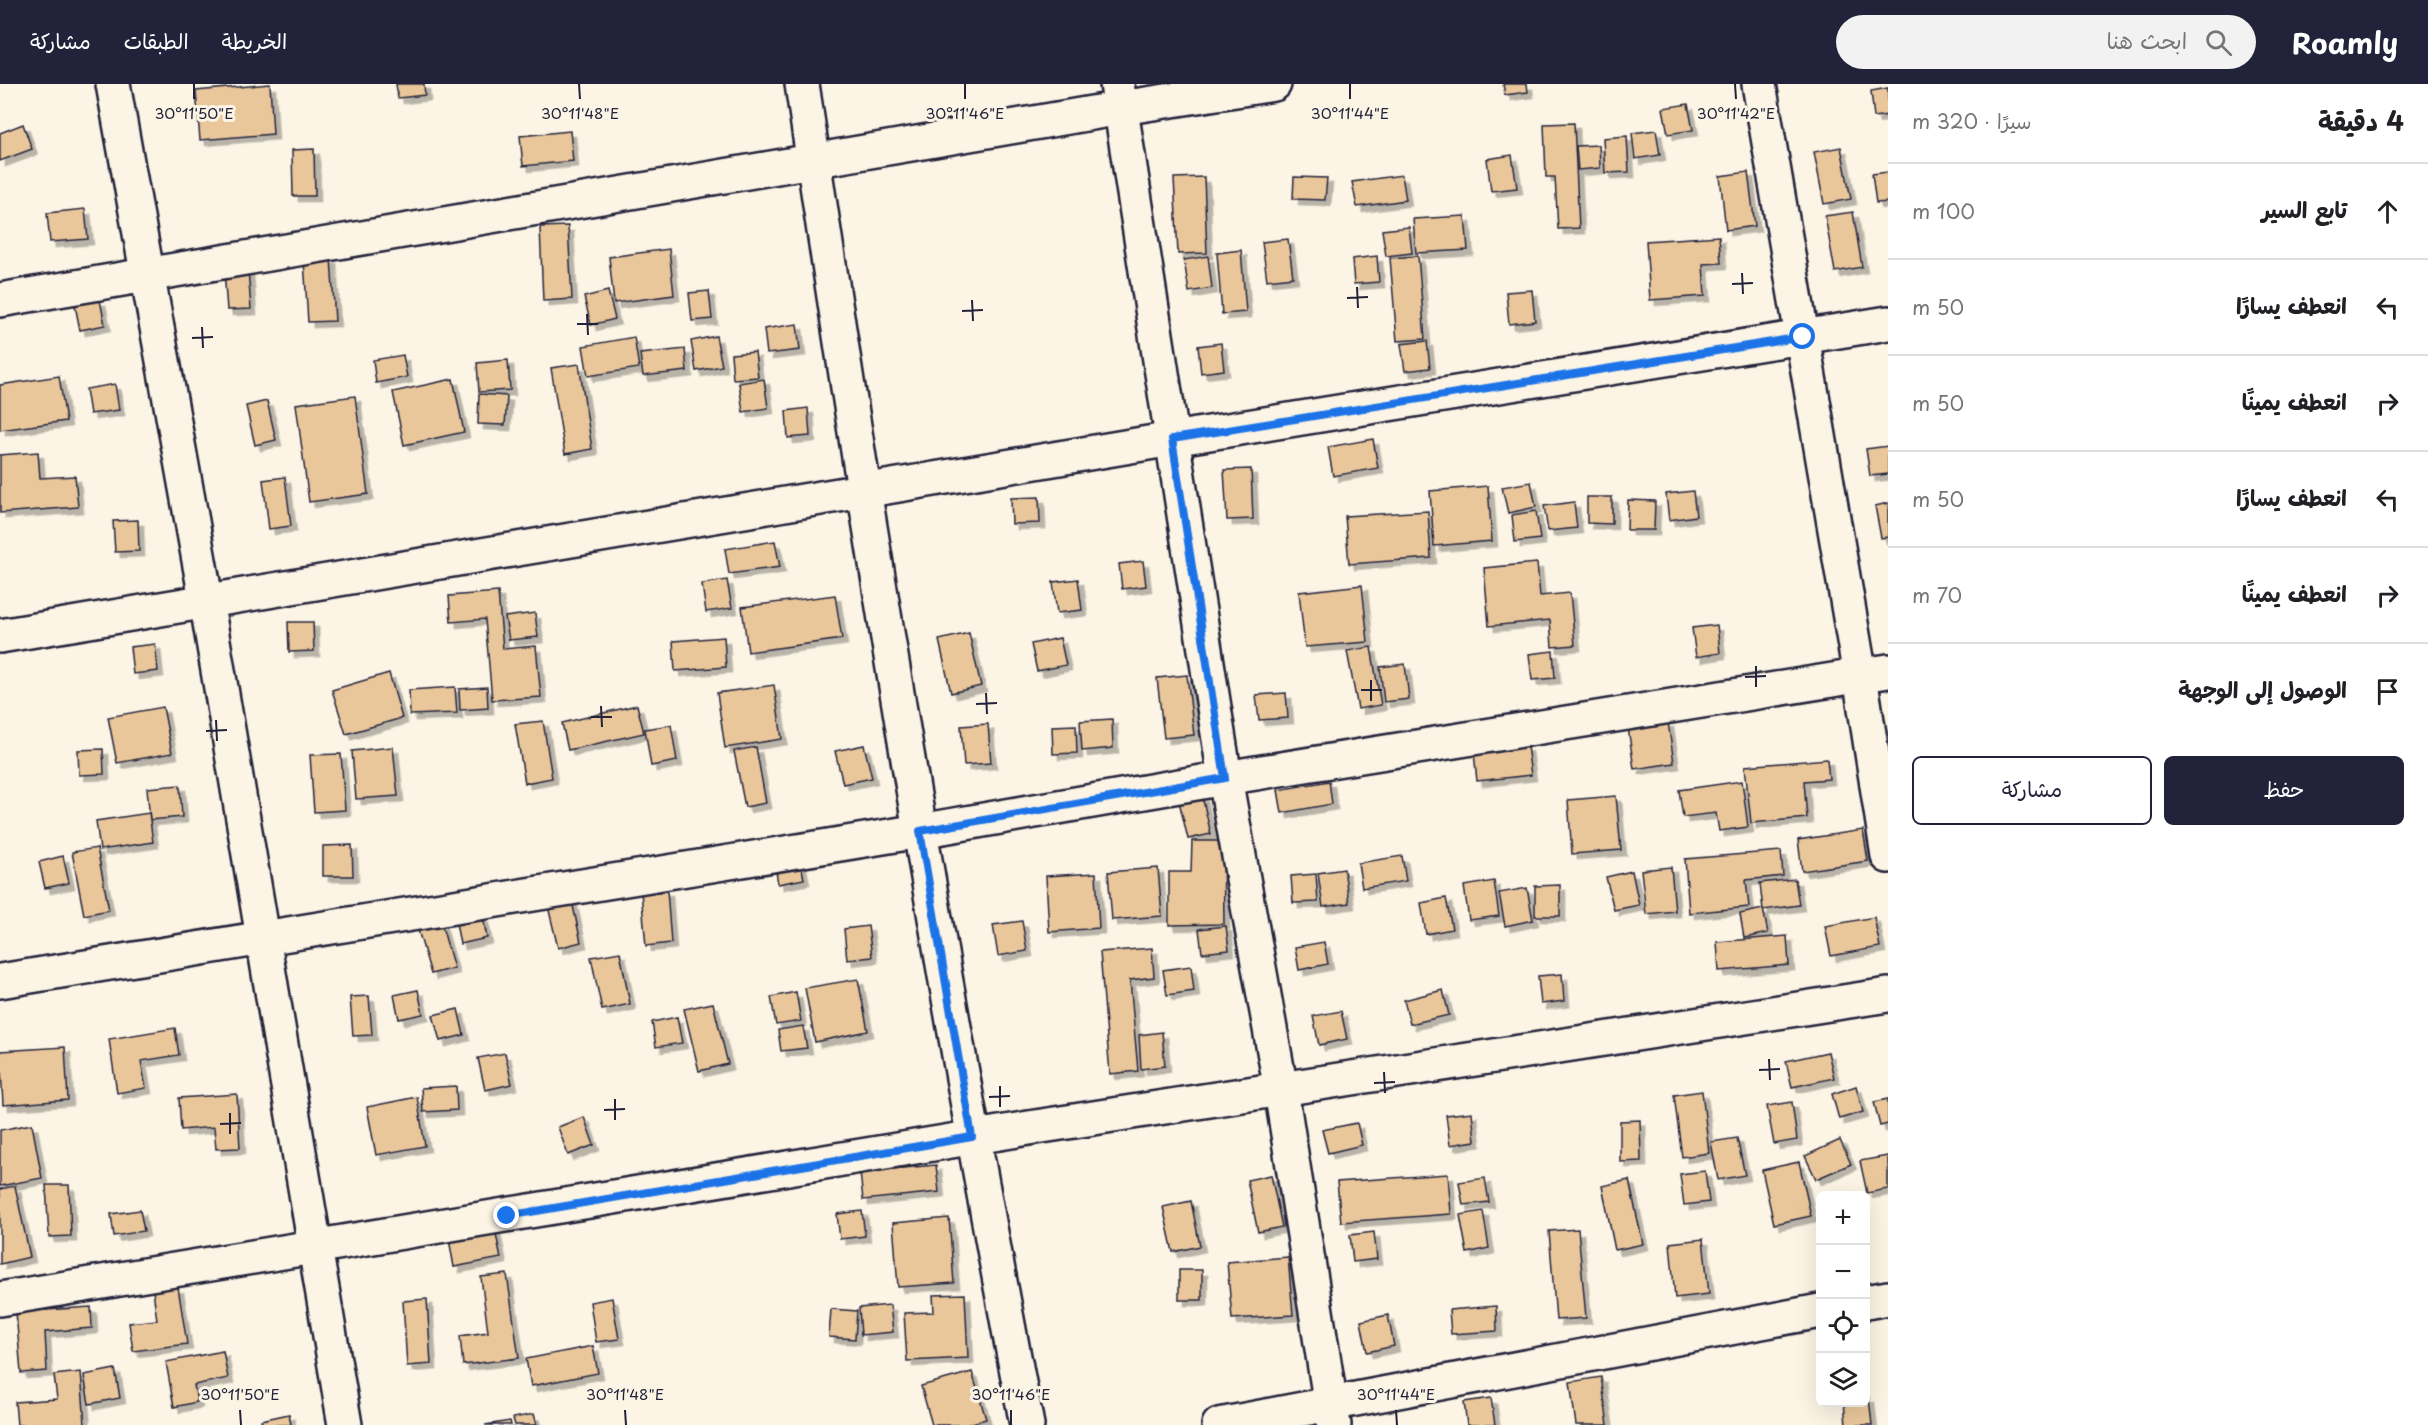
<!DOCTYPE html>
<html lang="ar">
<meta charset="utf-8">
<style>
:root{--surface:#fff;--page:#f2f2f2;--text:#202124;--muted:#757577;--line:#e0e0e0;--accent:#22223b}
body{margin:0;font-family:"Playpen Sans","Playpen Sans Arabic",sans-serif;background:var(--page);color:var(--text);direction:rtl}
.controls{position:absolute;right:18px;bottom:18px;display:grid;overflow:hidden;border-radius:9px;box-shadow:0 6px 24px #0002}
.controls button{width:54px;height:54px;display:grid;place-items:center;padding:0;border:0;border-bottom:2px solid var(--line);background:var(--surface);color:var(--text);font:30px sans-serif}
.stop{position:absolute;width:18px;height:18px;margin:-14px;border:4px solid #1a73e8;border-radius:50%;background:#fff}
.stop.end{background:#1a73e8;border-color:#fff;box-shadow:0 2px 6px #0008}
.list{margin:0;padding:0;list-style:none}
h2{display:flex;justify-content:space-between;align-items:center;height:78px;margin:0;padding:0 24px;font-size:26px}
h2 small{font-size:20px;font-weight:400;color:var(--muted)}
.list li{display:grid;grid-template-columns:39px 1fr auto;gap:18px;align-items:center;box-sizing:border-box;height:96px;padding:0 24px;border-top:2px solid var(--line)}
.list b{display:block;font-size:22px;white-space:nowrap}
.list em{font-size:20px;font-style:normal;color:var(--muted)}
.actions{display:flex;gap:12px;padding:18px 24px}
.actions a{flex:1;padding:14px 0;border:2px solid var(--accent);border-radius:9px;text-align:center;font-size:21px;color:var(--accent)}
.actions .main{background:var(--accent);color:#fff}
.icon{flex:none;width:33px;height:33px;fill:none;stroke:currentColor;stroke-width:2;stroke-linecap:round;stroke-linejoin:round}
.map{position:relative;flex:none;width:1888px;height:1341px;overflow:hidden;direction:ltr}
header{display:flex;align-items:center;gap:36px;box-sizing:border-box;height:84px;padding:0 30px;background:var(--accent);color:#fff}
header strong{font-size:28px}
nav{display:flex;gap:33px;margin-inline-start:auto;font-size:21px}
.search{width:420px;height:54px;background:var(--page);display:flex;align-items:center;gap:15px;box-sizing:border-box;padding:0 21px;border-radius:33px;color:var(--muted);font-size:22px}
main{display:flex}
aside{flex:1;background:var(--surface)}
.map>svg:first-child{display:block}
.building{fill:#eac79b;stroke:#22223b;stroke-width:1.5;filter:url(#shadow)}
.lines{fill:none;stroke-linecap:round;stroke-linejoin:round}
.street-casing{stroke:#22223b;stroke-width:38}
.street{stroke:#fcf5e5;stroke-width:33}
.route{stroke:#1a73e8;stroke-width:8}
.ticks{fill:none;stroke:#22223b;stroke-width:2}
.ticks-label{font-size:15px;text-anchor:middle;fill:#22223b;stroke:#fcf5e5;stroke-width:6;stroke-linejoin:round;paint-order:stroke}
</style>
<header>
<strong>Roamly</strong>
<div class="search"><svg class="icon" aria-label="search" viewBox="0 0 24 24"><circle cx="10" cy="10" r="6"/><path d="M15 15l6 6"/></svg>ابحث هنا</div>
<nav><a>الخريطة</a><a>الطبقات</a><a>مشاركة</a></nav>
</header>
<main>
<aside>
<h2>4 دقيقة<small>سيرًا · 320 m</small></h2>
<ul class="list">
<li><svg class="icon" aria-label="ahead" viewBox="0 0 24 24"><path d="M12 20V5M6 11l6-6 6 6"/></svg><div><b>تابع السير</b></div><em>100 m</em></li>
<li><svg class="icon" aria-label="left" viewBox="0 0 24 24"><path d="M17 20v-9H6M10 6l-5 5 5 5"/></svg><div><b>انعطف يسارًا</b></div><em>50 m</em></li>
<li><svg class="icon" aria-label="right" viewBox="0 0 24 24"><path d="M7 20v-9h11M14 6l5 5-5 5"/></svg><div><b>انعطف يمينًا</b></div><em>50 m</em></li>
<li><svg class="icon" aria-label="left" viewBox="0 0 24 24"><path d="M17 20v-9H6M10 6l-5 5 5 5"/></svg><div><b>انعطف يسارًا</b></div><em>50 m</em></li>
<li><svg class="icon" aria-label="right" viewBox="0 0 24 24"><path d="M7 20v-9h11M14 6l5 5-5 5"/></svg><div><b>انعطف يمينًا</b></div><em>70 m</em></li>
<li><svg class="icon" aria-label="arrive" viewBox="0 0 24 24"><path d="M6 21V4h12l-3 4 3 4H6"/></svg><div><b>الوصول إلى الوجهة</b></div></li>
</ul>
<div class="actions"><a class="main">حفظ</a><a>مشاركة</a></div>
</aside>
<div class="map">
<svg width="1888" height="1341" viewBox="0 0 1888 1341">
<defs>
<filter id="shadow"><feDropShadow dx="5.5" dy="5.5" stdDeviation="0" flood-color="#0004"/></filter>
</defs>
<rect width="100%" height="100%" fill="#fcf5e5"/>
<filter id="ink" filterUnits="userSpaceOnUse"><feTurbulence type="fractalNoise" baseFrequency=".0167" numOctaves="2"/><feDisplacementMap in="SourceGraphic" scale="12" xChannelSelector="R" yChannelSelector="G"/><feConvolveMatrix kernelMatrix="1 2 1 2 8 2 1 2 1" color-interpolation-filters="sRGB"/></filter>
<g filter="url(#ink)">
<g class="building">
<polygon points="270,0 273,50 200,56 196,7"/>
<polygon points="396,0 424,0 425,11 398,14"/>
<polygon points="1503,0 1527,0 1528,8 1505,11"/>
<polygon points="1888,4 1888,31 1874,33 1871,7"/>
<polygon points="1688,20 1693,46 1668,50 1663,24"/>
<polygon points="1574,39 1579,144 1558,145 1555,93 1546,93 1544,40"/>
<polygon points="23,40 32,65 0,77 0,49"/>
<polygon points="1656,46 1660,71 1635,75 1632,49"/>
<polygon points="570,47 573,77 523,82 520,52"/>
<polygon points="1627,52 1629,88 1605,89 1603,54"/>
<polygon points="1599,61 1600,84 1578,86 1576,62"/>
<polygon points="1841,63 1851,115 1824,120 1814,68"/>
<polygon points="314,65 315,112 293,112 292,66"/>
<polygon points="1512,71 1517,104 1491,107 1487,75"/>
<polygon points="1748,88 1755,142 1726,146 1720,92"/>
<polygon points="1888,88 1888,118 1876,119 1872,90"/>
<polygon points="1402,91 1406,116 1357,123 1352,98"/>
<polygon points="1204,93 1207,169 1178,170 1174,94"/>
<polygon points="1294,93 1327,94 1325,116 1293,115"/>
<polygon points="85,125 88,155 50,158 47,129"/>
<polygon points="1853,128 1862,183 1835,188 1825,132"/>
<polygon points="1465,132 1468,166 1416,169 1413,135"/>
<polygon points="568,142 572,215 543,217 540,143"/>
<polygon points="1409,143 1412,169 1386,172 1382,146"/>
<polygon points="1719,152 1721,179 1703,180 1705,212 1650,216 1646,157"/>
<polygon points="1288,155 1293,193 1267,196 1262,158"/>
<polygon points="669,165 674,211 614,219 609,173"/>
<polygon points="1241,166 1246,228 1222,230 1217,169"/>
<polygon points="1208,172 1212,204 1189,208 1184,176"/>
<polygon points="1377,172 1379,198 1354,200 1352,175"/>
<polygon points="1418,172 1425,255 1397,257 1390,174"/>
<polygon points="331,174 335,237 308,238 304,176"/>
<polygon points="248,185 251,225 227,226 224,187"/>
<polygon points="1532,206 1535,237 1509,240 1506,208"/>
<polygon points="608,207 615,235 591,241 584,213"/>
<polygon points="709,207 712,235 692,237 689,209"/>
<polygon points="100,216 105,241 80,246 75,221"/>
<polygon points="797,240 800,266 767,270 764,245"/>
<polygon points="716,252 722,282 696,287 691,257"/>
<polygon points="634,253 639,284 588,292 583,262"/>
<polygon points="1427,257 1430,284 1405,287 1401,260"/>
<polygon points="1221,259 1224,286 1201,289 1198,262"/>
<polygon points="685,265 687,287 643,292 640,270"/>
<polygon points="755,268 758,293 733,295 731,270"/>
<polygon points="403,271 407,293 376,299 373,276"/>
<polygon points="508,276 510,306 479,308 477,279"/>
<polygon points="579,280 592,365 565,370 551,284"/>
<polygon points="59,292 66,337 0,346 0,301"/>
<polygon points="453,295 464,348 404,361 393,308"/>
<polygon points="764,295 768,324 743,328 739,299"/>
<polygon points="115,300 119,326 90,330 86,305"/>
<polygon points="479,310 507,312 505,341 478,340"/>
<polygon points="355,312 368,410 309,418 296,320"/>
<polygon points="267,317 276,356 255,361 246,322"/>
<polygon points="808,324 810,352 788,354 786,327"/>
<polygon points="1373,355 1378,384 1333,392 1328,363"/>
<polygon points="1888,362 1888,390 1870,392 1866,365"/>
<polygon points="38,368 40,394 75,392 78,423 0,429 0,371"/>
<polygon points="1251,385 1253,435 1227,436 1224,386"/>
<polygon points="285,393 291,442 269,445 263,396"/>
<polygon points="1531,398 1536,423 1508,429 1502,403"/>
<polygon points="1488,402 1492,457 1434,462 1430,407"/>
<polygon points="1693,407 1696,432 1669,436 1666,410"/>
<polygon points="1039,413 1040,439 1012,440 1011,414"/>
<polygon points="1587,413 1612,413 1612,440 1587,439"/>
<polygon points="1628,416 1655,417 1654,446 1627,446"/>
<polygon points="1574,418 1577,444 1548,447 1544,422"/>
<polygon points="1888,419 1888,453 1881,454 1875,422"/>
<polygon points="1428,427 1431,474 1349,480 1345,432"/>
<polygon points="1536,427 1540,455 1515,458 1512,431"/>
<polygon points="138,436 139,467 115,468 113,437"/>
<polygon points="775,457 780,483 729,490 725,465"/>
<polygon points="1143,477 1146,502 1122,505 1119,480"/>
<polygon points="1537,479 1540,512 1570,509 1575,561 1552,563 1550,536 1489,542 1484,484"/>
<polygon points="1078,495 1082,526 1057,529 1053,498"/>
<polygon points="727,496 732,524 706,528 702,500"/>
<polygon points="1362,501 1368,558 1305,563 1299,508"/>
<polygon points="498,508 503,565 536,562 541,613 492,616 485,535 451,538 449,512"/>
<polygon points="835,511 842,555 748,568 742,523"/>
<polygon points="535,529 538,553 509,556 505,533"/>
<polygon points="288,538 313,538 314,567 289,568"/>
<polygon points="1717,541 1720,569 1696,573 1692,544"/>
<polygon points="969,549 981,602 951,609 939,556"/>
<polygon points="724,553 726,583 675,587 673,557"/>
<polygon points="1060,554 1066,581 1037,587 1031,560"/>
<polygon points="155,560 158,587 133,590 130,563"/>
<polygon points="1371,563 1381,621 1358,625 1347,567"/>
<polygon points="1553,567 1555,594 1532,596 1529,570"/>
<polygon points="1405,580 1409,615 1384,618 1380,583"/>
<polygon points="389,589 402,634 346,650 332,606"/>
<polygon points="1187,591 1194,651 1164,654 1157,594"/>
<polygon points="774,601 782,655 725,664 717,609"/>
<polygon points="455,603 457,629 410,631 409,606"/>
<polygon points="487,603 488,624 460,626 459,605"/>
<polygon points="1286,609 1288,634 1259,636 1256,611"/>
<polygon points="637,621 644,649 568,666 562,639"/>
<polygon points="163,623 172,669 117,679 108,633"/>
<polygon points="1112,635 1113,664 1082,667 1080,637"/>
<polygon points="543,637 552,694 525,699 515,640"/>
<polygon points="1668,638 1674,679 1634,685 1628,643"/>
<polygon points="988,640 991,679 964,681 961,642"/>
<polygon points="671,641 677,677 651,682 645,645"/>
<polygon points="1076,641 1077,669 1053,670 1052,642"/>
<polygon points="864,661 872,694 843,700 835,667"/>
<polygon points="1527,662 1531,691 1477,697 1474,669"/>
<polygon points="393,663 398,712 356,715 352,667"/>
<polygon points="756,663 766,719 745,723 734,667"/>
<polygon points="103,665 104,690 79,691 78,666"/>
<polygon points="341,670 345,726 314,728 310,671"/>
<polygon points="1827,675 1829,695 1804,697 1807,734 1751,739 1745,682"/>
<polygon points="1329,697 1332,720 1282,729 1278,706"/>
<polygon points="1742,697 1748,743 1719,747 1716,729 1683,733 1679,706"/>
<polygon points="180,701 182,733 150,736 147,704"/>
<polygon points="1202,712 1211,750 1188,755 1179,717"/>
<polygon points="1616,712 1621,766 1572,770 1568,716"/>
<polygon points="149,729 153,758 100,766 96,737"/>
<polygon points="1863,746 1868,777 1802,787 1798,756"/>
<polygon points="1192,757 1223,757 1224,840 1169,841 1169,788 1191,788"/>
<polygon points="352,761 353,792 323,792 323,762"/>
<polygon points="97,764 109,826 84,831 72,768"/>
<polygon points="1781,767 1783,792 1746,796 1749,823 1689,829 1685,775"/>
<polygon points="799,770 804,795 778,800 774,774"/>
<polygon points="63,772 69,799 45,804 39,778"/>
<polygon points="1402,772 1406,797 1362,804 1358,779"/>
<polygon points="1671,783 1675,827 1646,830 1641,786"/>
<polygon points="1158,784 1162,832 1112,836 1108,788"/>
<polygon points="1344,785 1349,819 1323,823 1318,789"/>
<polygon points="1632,787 1639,821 1614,826 1606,793"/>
<polygon points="1096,789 1099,844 1049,848 1046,792"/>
<polygon points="1316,790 1318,818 1293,819 1291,792"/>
<polygon points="1795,795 1799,821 1763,826 1760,799"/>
<polygon points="1494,797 1499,832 1469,836 1464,802"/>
<polygon points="1560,801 1560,832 1535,832 1535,802"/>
<polygon points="1527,804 1533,836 1505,842 1499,809"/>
<polygon points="667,806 671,859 646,862 641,808"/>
<polygon points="571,813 581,858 558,864 547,818"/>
<polygon points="1446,814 1452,845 1426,850 1421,819"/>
<polygon points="1763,825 1768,849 1744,854 1740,830"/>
<polygon points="482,828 487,854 460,860 455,834"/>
<polygon points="1874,833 1880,863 1831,872 1825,842"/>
<polygon points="1022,837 1027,867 998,872 993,841"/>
<polygon points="441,839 454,884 431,890 418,846"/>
<polygon points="868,842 872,873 847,876 844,845"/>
<polygon points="1226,842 1229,866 1202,869 1199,845"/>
<polygon points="1787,852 1789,881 1719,887 1717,858"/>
<polygon points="1324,858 1328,880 1299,886 1295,863"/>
<polygon points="1152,864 1154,893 1130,896 1138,987 1110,990 1100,868"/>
<polygon points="620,868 630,920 602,926 591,873"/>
<polygon points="1191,882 1194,907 1167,911 1163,886"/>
<polygon points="1562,890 1564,917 1541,920 1538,892"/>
<polygon points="858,895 868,947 815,958 805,904"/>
<polygon points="418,906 423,930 399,935 394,911"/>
<polygon points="1443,906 1449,931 1410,940 1404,916"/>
<polygon points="796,908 801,937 776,941 771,913"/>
<polygon points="369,912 372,951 353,952 350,913"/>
<polygon points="713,919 728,980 699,987 684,925"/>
<polygon points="458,925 464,951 440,957 433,931"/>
<polygon points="1341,927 1347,955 1319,961 1313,932"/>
<polygon points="677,933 682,959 656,963 652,938"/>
<polygon points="803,942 807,964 781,967 778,946"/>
<polygon points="175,944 179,971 141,977 146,1004 117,1009 109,955"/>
<polygon points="1162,948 1165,982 1141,985 1139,951"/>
<polygon points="65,963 68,1016 3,1021 0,967"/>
<polygon points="1828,968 1834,994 1792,1003 1786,977"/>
<polygon points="505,969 512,1000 485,1006 478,974"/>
<polygon points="456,1002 457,1026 423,1028 421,1004"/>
<polygon points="1856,1002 1863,1028 1839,1035 1832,1010"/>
<polygon points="1702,1007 1709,1069 1682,1073 1674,1011"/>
<polygon points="237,1010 240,1064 216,1065 214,1043 181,1046 179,1014"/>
<polygon points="417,1013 425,1062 376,1071 367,1023"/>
<polygon points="1888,1015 1888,1040 1880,1042 1874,1018"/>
<polygon points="1792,1018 1797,1056 1774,1060 1767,1022"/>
<polygon points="1472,1028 1475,1057 1450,1061 1446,1031"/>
<polygon points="584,1033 594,1061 568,1071 558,1043"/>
<polygon points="1640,1036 1641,1077 1620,1078 1620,1037"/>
<polygon points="1357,1039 1362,1061 1328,1069 1322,1046"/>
<polygon points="32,1040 42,1094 0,1102 0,1046"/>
<polygon points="1737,1054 1745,1091 1718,1096 1711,1058"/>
<polygon points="1840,1056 1851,1080 1816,1095 1805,1072"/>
<polygon points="1888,1072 1888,1105 1867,1109 1860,1077"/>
<polygon points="1799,1078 1811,1132 1774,1140 1762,1086"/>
<polygon points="936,1081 939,1108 863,1116 860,1088"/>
<polygon points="1705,1087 1709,1118 1684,1121 1680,1090"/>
<polygon points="1448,1090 1451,1130 1341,1138 1337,1098"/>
<polygon points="1271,1091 1282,1143 1258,1148 1247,1096"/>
<polygon points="1485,1094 1489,1118 1463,1121 1459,1098"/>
<polygon points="1629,1096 1643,1160 1615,1166 1602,1102"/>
<polygon points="46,1101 69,1101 71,1152 49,1153"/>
<polygon points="15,1102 30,1173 0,1180 0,1105"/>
<polygon points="1191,1117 1200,1162 1173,1168 1163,1123"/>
<polygon points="140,1126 144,1147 114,1152 111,1130"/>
<polygon points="862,1127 865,1152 840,1155 837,1130"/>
<polygon points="1483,1127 1489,1164 1467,1169 1460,1131"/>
<polygon points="949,1134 954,1199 898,1203 893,1139"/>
<polygon points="495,1145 501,1174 454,1183 449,1155"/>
<polygon points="1578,1145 1586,1234 1556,1236 1549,1147"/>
<polygon points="1374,1148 1377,1175 1353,1178 1350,1151"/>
<polygon points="1703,1155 1709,1210 1675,1214 1670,1159"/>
<polygon points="1288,1173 1293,1231 1232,1235 1227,1178"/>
<rect x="1179" y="1186" width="23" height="30"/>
<polygon points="507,1190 519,1274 463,1281 460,1252 488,1248 481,1193"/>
<polygon points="178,1203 187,1260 133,1267 129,1239 157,1236 153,1207"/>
<polygon points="965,1210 968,1274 907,1277 904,1229 934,1228 933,1211"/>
<polygon points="612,1214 619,1255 596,1258 590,1218"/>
<polygon points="427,1215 431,1280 407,1282 403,1217"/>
<polygon points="890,1221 893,1248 861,1251 859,1224"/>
<polygon points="1496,1222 1497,1247 1451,1250 1449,1226"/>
<polygon points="91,1223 92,1244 45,1248 47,1287 21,1289 16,1228"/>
<polygon points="831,1225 857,1227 855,1255 829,1253"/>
<polygon points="1388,1231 1394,1262 1367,1268 1361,1237"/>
<polygon points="593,1262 598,1289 531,1302 526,1275"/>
<polygon points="223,1267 228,1294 194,1301 197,1318 174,1323 166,1278"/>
<polygon points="115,1285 120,1314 89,1320 84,1291"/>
<polygon points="81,1288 85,1341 17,1341 15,1318 57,1315 54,1291"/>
<polygon points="972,1288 986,1335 965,1341 932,1341 921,1302"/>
<polygon points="1601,1293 1608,1341 1576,1341 1570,1298"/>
<polygon points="1866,1313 1869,1313 1872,1341 1846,1341 1844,1318 1866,1318"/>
<polygon points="1491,1314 1495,1341 1467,1341 1464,1318"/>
<polygon points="289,1330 291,1341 263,1341 261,1336"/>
<polygon points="534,1330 537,1341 515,1341 513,1334"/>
<polygon points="510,1337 511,1341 485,1341"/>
</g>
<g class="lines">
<g class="street-casing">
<g id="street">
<polyline points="113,0 206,515 345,1341"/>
<path d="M802 0C868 448 942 896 1027 1341"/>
<polyline points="1117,0 1225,694 1281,1006 1334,1341"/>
<polyline points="1759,0 1860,592 1888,772"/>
<polyline points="0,216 1121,24 1274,0"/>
<polyline points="0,552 1172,355 1888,239"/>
<polyline points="0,897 920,747 1225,694 1888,587"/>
<polyline points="0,1215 1029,1044 1888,911"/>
<polyline points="1866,1218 1888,1214"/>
<polyline points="1219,1341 1820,1227"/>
</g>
</g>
<use href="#street" class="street"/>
</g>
</g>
<g class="lines" filter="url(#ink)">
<polyline class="route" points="507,1132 972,1053 920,747 1225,694 1172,355 1803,253"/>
</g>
<path class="ticks" d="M194 0V15M579 0 580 15M965 0V15M1350 0V15M1735 0 1736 15M1742 189 1743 210M1732 200 1753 199M1357 203 1358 224M1347 214 1368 213M972 216 973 237M962 227 983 226M587 230 588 251M577 240H598M202 243 203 264M192 254 213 253M1756 582V603M1745 593 1766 592M1371 596V617M1361 606H1382M986 609 987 630M976 620 997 619M601 622 602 643M591 633H612M216 636 217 657M206 647 227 646M1769 975 1770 996M1759 986 1780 985M1384 988 1385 1009M1374 999 1395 998M1000 1002V1023M989 1013 1010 1012M615 1015V1036M604 1026 625 1025M230 1029V1050M220 1040 241 1039M240 1326 241 1341M625 1326 626 1341M1011 1326V1341M1396 1326 1397 1341"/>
<g class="ticks-label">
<text x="194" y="35">30°11'50"E</text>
<text x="580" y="35">30°11'48"E</text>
<text x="965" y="35">30°11'46"E</text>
<text x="1350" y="35">30°11'44"E</text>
<text x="1736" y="35">30°11'42"E</text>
<text x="240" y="1316">30°11'50"E</text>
<text x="625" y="1316">30°11'48"E</text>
<text x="1011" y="1316">30°11'46"E</text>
<text x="1396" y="1316">30°11'44"E</text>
</g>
</svg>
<div class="controls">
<button>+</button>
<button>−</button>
<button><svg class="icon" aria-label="locate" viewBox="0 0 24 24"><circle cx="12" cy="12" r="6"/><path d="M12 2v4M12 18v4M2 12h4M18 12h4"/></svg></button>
<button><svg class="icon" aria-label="layers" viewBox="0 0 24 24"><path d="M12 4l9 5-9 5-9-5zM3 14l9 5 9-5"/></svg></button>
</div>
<div class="stop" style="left:1803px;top:253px"></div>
<div class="stop end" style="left:507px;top:1132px"></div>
</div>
</main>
